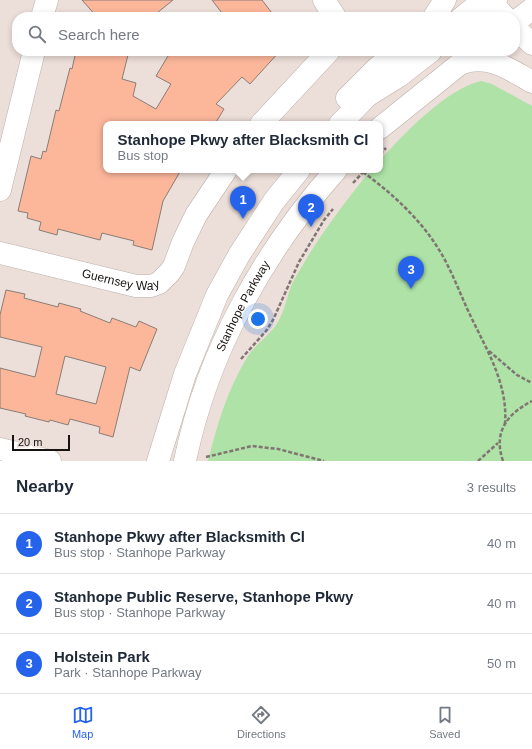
<!DOCTYPE html>
<meta charset="utf-8">
<style>
:root{--surface:#fff;--page:#f2f2f3;--text:#1f2937;--muted:#747a83;--line:#e0e1e3;--accent:#2563eb}
body{margin:0;font-family:Helvetica,sans-serif;background:var(--page);color:var(--text)}
.scale{position:absolute;left:12px;bottom:10px;width:58px;box-sizing:border-box;padding-left:4px;border:2px solid #181311;border-top:0;font-size:11px;line-height:14px;white-space:nowrap;color:#181311;-webkit-text-stroke:3px #ecded8;paint-order:stroke}
.you{position:absolute;left:258px;top:319px;width:14px;height:14px;margin:-10px;border:3px solid #fff;border-radius:50%;background:#1a73e8;box-shadow:0 0 0 6px #1a73e833}
.badge{display:grid;place-items:center;width:26px;height:26px;border-radius:50%;background:var(--accent);color:#fff;font-size:13px;font-weight:700}
.pin{position:absolute;translate:-50% -33px;filter:drop-shadow(0 1px 2px #0008)}
.pin::after{content:'';position:absolute;top:21px;width:14px;height:12px;background:inherit;clip-path:polygon(0 0,100% 0,50% 100%)}
.popup{position:absolute;left:103px;top:121px;width:280px;height:52px;box-sizing:border-box;display:grid;place-content:center;border-radius:8px;background:var(--surface);filter:drop-shadow(0 1px 3px #0005);font-size:13px;white-space:nowrap;color:var(--muted)}
.popup b{font-size:15px;color:var(--text)}
.popup::after{content:'';position:absolute;left:50%;top:100%;margin-left:-8px;border:8px solid transparent;border-top-color:var(--surface)}
.list{margin:0;padding:0;list-style:none}
h2{display:flex;justify-content:space-between;align-items:center;height:52px;margin:0;padding:0 16px;font-size:17px}
h2 small{font-size:13px;font-weight:400;color:var(--muted)}
.list li{display:grid;grid-template-columns:26px 1fr auto;gap:12px;align-items:center;box-sizing:border-box;height:60px;padding:0 16px;border-top:1px solid var(--line)}
.list b{display:block;font-size:15px;white-space:nowrap}
.list p{margin:0;font-size:13px;white-space:nowrap;color:var(--muted)}
.list em{font-size:13px;font-style:normal;color:var(--muted)}
.icon{flex:none;width:22px;height:22px;fill:none;stroke:currentColor;stroke-width:2;stroke-linecap:round;stroke-linejoin:round}
.map{position:relative;flex:none;width:532px;height:461px;overflow:hidden}
.search{position:absolute;background:var(--surface);box-shadow:0 2px 6px #0003;left:12px;right:12px;top:12px;height:44px;display:flex;align-items:center;gap:10px;box-sizing:border-box;padding:0 14px;border-radius:16px;color:var(--muted);font-size:15px}
.sheet{height:232px;background:var(--surface)}
nav{display:flex;justify-content:space-around;align-items:center;box-sizing:border-box;height:56px;border-top:1px solid var(--line);background:var(--surface);font-size:11px;color:var(--muted)}
nav a{display:grid;justify-items:center;gap:2px}
nav .on{color:var(--accent)}
.map>svg:first-child{display:block}
.green{fill:#aee2a7}
.building{fill:#fcb79b;stroke:#897d78;fill-rule:evenodd}
.lines{fill:none;stroke-linecap:round;stroke-linejoin:round}
.lane-casing{stroke:#bdb0aa;stroke-width:12}
.street-casing{stroke:#bdb0aa;stroke-width:23}
.secondary-casing{stroke:#bdb0aa;stroke-width:23}
.primary-casing{stroke:#bdb0aa;stroke-width:23}
.path{stroke:#7f7571;stroke-width:2.5;stroke-dasharray:4 2;stroke-linecap:butt}
.lane{stroke:#fff;stroke-width:11}
.street{stroke:#fff;stroke-width:22}
.secondary{stroke:#fff;stroke-width:22}
.primary{stroke:#fff;stroke-width:22}
.labels{text-anchor:middle;stroke-width:3;stroke-linejoin:round;paint-order:stroke}
.street-label{font-size:12px;fill:#181311;stroke:#ecded8}
</style>
<div class="map">
<svg width="532" height="461" viewBox="0 0 532 461">
<rect width="100%" height="100%" fill="#ecded8"/>
<path class="green" d="M481 81 492 84 532 106V461H208C217 425 228 388 248 356 256 344 270 335 278 322 285 310 287 295 293 282 314 243 341 207 369 172L371 170H380V160C405 133 445 90 481 81Z"/>
<g class="building">
<polygon points="82,0 173,0 152,17 97,17"/>
<polygon points="212,0 262,0 275,17 225,17"/>
<polygon points="76,51 129,51 122,79 136,83 133,96 156,109 171,84 156,76 171,51 280,51 250,84 242,77 216,104 224,109 215,124 106,124 106,170 181,170 163,201 152,250 133,245 134,241 102,233 100,240 58,229 57,235 39,230 41,222 27,218 28,213 18,211 31,156 41,159 43,151 46,152 56,110 59,111 70,68 72,69"/>
<path d="M6 290 25 294 24 298 58 307 59 303 81 309 80 311 110 323 112 318 136 327 139 321 157 329 140 371 130 367 113 437 99 433 100 427 70 419 68 425 50 420 49 422 25 416 26 414 0 408V368L35 377 42 347 0 337V315ZM65 356 106 367 96 404 56 394Z"/>
</g>
<g class="lines">
<g class="lane-casing">
<g id="lane">
<polyline points="454,17 475,0"/>
<polyline points="397,63 411,51"/>
</g>
</g>
<g class="street-casing">
<g id="street">
<polyline points="324,0 335,17"/>
<polyline points="42,17 47,0"/>
<polyline points="261,124 329,51"/>
<polyline points="0,190 34,51"/>
<path id="s1" d="M0 253 136 286H151L159 283 170 272 174 266 183 242 196 215 226 170"/>
<polyline points="0,449 50,461"/>
</g>
</g>
<g class="secondary-casing">
<g id="secondary">
<polyline points="434,17 445,0"/>
<polyline points="474,17 496,0"/>
<polyline points="515,22 532,9"/>
<polyline points="347,98 376,69 398,51"/>
<polyline points="340,124 367,96 399,76 431,51"/>
<polyline points="380,128 476,51"/>
<polyline points="158,461 185,374 217,295 239,255 274,201 299,170"/>
<path id="s2" d="M185 461C207 353 263 252 336 170"/>
</g>
</g>
<g class="primary-casing">
<g id="primary">
<polyline points="489,0 505,17"/>
<polyline points="515,28 532,44"/>
<path d="M462 63C489 54 509 69 532 82"/>
</g>
</g>
<g class="path">
<polyline points="380,154 386,148"/>
<path d="M363 172C397 197 429 227 448 266 457 284 464 303 473 321 489 354 508 386 505 424"/>
<polyline points="353,183 365,170"/>
<polyline points="489,351 517,375 532,383"/>
<polyline points="241,359 266,331 273,320 299,262 324,220 333,209"/>
<polyline points="206,457 252,446 278,449 324,461"/>
<polyline points="478,461 498,443"/>
<path d="M503 461C493 432 507 414 532 401"/>
</g>
<use href="#lane" class="lane"/>
<use href="#street" class="street"/>
<use href="#secondary" class="secondary"/>
<use href="#primary" class="primary"/>
</g>
<g class="labels">
<g class="street-label">
<text dy="4" stroke="none"><textPath href="#s1" startOffset="124">Guernsey Way</textPath></text>
<text dy="4" stroke="none"><textPath href="#s2" startOffset="166">Stanhope Parkway</textPath></text>
</g>
</g>
</svg>
<div class="scale">20 m</div>
<div class="you"></div>
<div class="pin badge" style="left:243px;top:219px">1</div>
<div class="popup"><b>Stanhope Pkwy after Blacksmith Cl</b>Bus stop</div>
<div class="pin badge" style="left:311px;top:227px">2</div>
<div class="pin badge" style="left:411px;top:289px">3</div>
<div class="search"><svg class="icon" aria-label="search" viewBox="0 0 24 24"><circle cx="10" cy="10" r="6"/><path d="M15 15l6 6"/></svg>Search here</div>
</div>
<section class="sheet">
<h2>Nearby<small>3 results</small></h2>
<ul class="list">
<li><span class="badge">1</span><div><b>Stanhope Pkwy after Blacksmith Cl</b><p>Bus stop · Stanhope Parkway</p></div><em>40 m</em></li>
<li><span class="badge">2</span><div><b>Stanhope Public Reserve, Stanhope Pkwy</b><p>Bus stop · Stanhope Parkway</p></div><em>40 m</em></li>
<li><span class="badge">3</span><div><b>Holstein Park</b><p>Park · Stanhope Parkway</p></div><em>50 m</em></li>
</ul>
</section>
<nav>
<a class="on"><svg class="icon" aria-label="map" viewBox="0 0 24 24"><path d="M3 6l6-2 6 2 6-2v14l-6 2-6-2-6 2zM9 4v14M15 6v14"/></svg>Map</a>
<a><svg class="icon" aria-label="directions" viewBox="0 0 24 24"><path d="M12 3l9 9-9 9-9-9zM9 14v-3h6M13 9l2 2-2 2"/></svg>Directions</a>
<a><svg class="icon" aria-label="saved" viewBox="0 0 24 24"><path d="M7 4h10v16l-5-4-5 4z"/></svg>Saved</a>
</nav>
